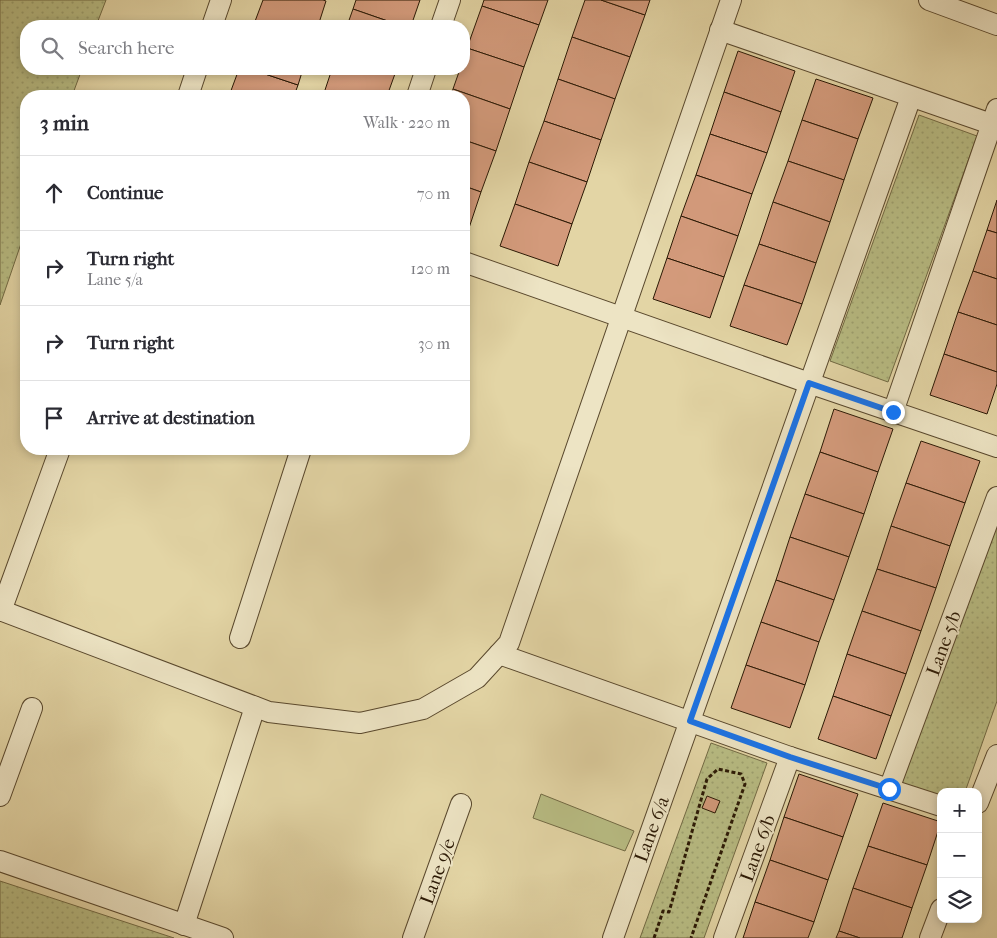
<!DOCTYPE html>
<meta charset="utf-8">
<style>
:root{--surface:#fff;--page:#f2f2f3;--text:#2b2b33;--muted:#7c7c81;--line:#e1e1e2}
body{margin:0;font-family:"IM FELL French Canon",serif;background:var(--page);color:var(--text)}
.controls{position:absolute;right:15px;bottom:15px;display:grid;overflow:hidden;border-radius:10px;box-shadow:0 2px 8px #0003}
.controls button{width:45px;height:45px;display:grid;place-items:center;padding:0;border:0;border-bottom:1px solid var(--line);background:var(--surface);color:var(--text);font:25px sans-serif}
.stop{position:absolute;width:15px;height:15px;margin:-11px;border:4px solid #1a73e8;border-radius:50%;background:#fff}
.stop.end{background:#1a73e8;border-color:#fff;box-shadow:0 1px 5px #0008}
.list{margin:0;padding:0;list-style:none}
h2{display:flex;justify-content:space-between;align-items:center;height:65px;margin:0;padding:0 20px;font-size:21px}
h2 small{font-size:16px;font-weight:400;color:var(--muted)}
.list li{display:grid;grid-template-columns:32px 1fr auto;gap:15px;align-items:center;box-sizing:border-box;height:75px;padding:0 20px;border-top:1px solid var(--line)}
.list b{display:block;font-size:19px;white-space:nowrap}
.list p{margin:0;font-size:16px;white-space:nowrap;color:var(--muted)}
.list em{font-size:16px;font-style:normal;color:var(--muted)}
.icon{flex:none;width:28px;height:28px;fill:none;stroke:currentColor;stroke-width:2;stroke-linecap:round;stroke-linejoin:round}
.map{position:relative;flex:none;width:997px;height:938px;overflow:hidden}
.search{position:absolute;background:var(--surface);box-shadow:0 2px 8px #0003;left:20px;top:20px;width:450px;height:55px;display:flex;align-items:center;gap:12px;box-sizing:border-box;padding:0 18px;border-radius:20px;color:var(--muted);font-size:19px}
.panel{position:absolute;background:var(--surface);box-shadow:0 2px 8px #0003;left:20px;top:90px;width:450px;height:365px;border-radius:20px}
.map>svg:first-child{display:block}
.grass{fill:#b8bc83;stroke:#726a44}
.park{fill:url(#park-dots);stroke:#726a44}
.building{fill:#d39a7b;stroke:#2b1905}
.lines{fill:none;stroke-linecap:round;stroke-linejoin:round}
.minor-casing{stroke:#59482d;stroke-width:22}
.path{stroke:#2b1905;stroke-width:3;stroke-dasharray:4 2.5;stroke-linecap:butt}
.minor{stroke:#ede4c4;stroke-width:20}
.route{stroke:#1a73e8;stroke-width:6}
.labels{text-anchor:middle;stroke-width:4;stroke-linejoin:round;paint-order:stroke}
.street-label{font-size:19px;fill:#2b1905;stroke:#ede4c4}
</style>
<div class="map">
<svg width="997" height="938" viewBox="0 0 997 938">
<defs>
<pattern id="park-dots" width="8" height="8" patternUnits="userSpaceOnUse" patternTransform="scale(1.25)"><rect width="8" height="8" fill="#b8bc83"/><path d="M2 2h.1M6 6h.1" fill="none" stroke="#9ea170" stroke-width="1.8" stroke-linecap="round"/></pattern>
</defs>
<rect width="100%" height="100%" fill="#e3d5a5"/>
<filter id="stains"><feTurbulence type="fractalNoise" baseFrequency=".004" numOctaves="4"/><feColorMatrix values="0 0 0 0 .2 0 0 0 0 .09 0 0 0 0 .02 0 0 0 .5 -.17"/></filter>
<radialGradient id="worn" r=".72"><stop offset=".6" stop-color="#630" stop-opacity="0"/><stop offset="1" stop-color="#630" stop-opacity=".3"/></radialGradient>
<polygon class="grass" points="541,794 634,831 625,851 533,818"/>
<g class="park">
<polygon points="0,0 106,0 96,26 26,26 26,69 82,69 72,96 26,96 26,229 0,305"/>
<polygon points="919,115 977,136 888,382 830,361"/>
<polygon points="997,518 997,701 965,792 941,792 941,796 902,783"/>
<polygon points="711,743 767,763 704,938 640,938"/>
<polygon points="0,881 174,938 0,938"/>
</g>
<g class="building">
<polygon points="263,0 323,0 326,1 318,26 262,26 254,24"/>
<polygon points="356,0 420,0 411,26 402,26 353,9"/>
<polygon points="484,0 548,0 539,25 482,6"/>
<polygon points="585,0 601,0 645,15 630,57 572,37"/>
<polygon points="601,0 650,0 645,15"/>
<polygon points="482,6 539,25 524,67 467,48"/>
<polygon points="353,9 402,26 347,26"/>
<polygon points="572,37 630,57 615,99 558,79"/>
<polygon points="467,48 524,67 510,109 453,89 460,69 464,69 464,57"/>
<polygon points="738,51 795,71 781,112 724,92"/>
<polygon points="239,69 250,69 298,85 294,96 229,96"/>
<polygon points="250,69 303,69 298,85"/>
<polygon points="332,69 390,69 396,71 387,96 333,96 324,93"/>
<polygon points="558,79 615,99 601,140 544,121"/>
<polygon points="816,79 873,98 858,139 802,120"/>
<polygon points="453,89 510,109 496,151 464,140 464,96 450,96"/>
<polygon points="724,92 781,112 767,153 710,134"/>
<polygon points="802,120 858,139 844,180 788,161"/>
<polygon points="544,121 601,140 587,182 529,162"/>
<polygon points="710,134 767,153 752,194 696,175"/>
<polygon points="464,140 496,151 481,192 464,186"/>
<polygon points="788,161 844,180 830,222 773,202"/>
<polygon points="529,162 587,182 572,224 515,204"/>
<polygon points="696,175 752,194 738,236 681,216"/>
<polygon points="464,186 481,192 467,234 464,233"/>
<polygon points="997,200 997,233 987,230"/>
<polygon points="773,202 830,222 816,263 759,244"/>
<polygon points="515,204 572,224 558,266 500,246"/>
<polygon points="681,216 738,236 724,277 667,258"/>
<polygon points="987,230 997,233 997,279 973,271"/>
<polygon points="759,244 816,263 802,304 744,285"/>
<polygon points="667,258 724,277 710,318 653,299"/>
<polygon points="973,271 997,279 997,325 958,312"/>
<polygon points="744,285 802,304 787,345 730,326"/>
<polygon points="958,312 997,325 997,372 944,354"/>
<polygon points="944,354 997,372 997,384 987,414 930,395"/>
<polygon points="834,409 893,429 878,472 820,452"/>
<polygon points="921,441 980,461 965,503 906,483"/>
<polygon points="820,452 878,472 864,514 805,494"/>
<polygon points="906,483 965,503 950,546 891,526"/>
<polygon points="805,494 864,514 849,557 790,537"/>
<polygon points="891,526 950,546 936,588 877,569"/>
<polygon points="790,537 849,557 834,600 776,580"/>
<polygon points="877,569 936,588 921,631 862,611"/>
<polygon points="776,580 834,600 819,642 761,622"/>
<polygon points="862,611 921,631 906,674 847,654"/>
<polygon points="761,622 819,642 805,685 746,665"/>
<polygon points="847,654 906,674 891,716 833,696"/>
<polygon points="746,665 805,685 790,728 731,708"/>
<polygon points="833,696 891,716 876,759 818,739"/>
<polygon points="799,774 858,794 843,837 784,817"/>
<polygon points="707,796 720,801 715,813 702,808"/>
<polygon points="883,803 941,822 927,865 868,846"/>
<polygon points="784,817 843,837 828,880 770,860"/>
<polygon points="868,846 927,865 912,908 853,888"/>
<polygon points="770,860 828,880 814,922 755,902"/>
<polygon points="853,888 912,908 902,938 860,938 839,931"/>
<polygon points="755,902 814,922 808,938 743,938"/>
<polygon points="839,931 860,938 836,938"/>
</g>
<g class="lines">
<g class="minor-casing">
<g id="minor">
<polyline points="929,0 997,25"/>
<polyline points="212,26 221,0"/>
<polyline points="441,26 450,0"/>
<polyline points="720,30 997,126"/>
<polyline points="188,96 197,69"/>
<polyline points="417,96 426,69"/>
<polyline points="464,262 809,383 997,447"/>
<polyline points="893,412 997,109"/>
<polyline points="0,610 269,712 360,723 423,709 477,678 509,643 731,0"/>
<polyline points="1,611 60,449"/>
<polyline points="240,638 301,449"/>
<polyline points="499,654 790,757 941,806"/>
<polyline points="889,789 997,497"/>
<polyline points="0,796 32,708"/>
<polyline points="978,803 997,755"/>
<polyline points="0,861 223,938"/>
<polyline points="184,925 255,707"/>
<polyline points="413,938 461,804"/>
<polyline points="613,938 911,97"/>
<polyline points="724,938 790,757"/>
<polyline points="930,938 941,909"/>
</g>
</g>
<polyline class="path" points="654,938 663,911 669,912 707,779 718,769 741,774 745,784 691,938"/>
<use href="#minor" class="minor"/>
</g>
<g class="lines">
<polyline class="route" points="889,789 790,757 690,721 809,383 893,412"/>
</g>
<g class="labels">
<g class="street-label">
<text transform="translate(943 643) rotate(-70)" y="7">Lane 5/b</text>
<text transform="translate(651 829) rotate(-70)" y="7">Lane 6/a</text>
<text transform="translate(757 848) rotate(-70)" y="7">Lane 6/b</text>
<text transform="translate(437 871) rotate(-70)" y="7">Lane 9/e</text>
</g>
</g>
<rect width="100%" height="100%" filter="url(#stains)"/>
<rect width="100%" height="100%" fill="url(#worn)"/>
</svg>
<div class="controls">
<button>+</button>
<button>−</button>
<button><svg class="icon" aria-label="layers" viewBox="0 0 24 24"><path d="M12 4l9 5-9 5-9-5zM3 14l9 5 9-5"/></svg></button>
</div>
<div class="stop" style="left:889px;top:789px"></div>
<div class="stop end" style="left:893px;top:412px"></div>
<div class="search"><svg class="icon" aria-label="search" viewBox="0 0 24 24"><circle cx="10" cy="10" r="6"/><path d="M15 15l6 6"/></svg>Search here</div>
<section class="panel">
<h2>3 min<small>Walk · 220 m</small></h2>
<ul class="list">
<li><svg class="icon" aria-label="ahead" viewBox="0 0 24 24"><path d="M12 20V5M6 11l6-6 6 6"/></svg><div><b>Continue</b></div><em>70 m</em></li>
<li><svg class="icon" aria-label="right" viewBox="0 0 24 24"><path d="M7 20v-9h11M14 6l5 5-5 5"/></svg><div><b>Turn right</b><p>Lane 5/a</p></div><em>120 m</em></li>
<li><svg class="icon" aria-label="right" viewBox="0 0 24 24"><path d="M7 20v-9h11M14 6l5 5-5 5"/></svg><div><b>Turn right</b></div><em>30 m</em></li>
<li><svg class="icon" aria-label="arrive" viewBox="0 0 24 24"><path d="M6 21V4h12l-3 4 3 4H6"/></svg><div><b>Arrive at destination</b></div></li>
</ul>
</section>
</div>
